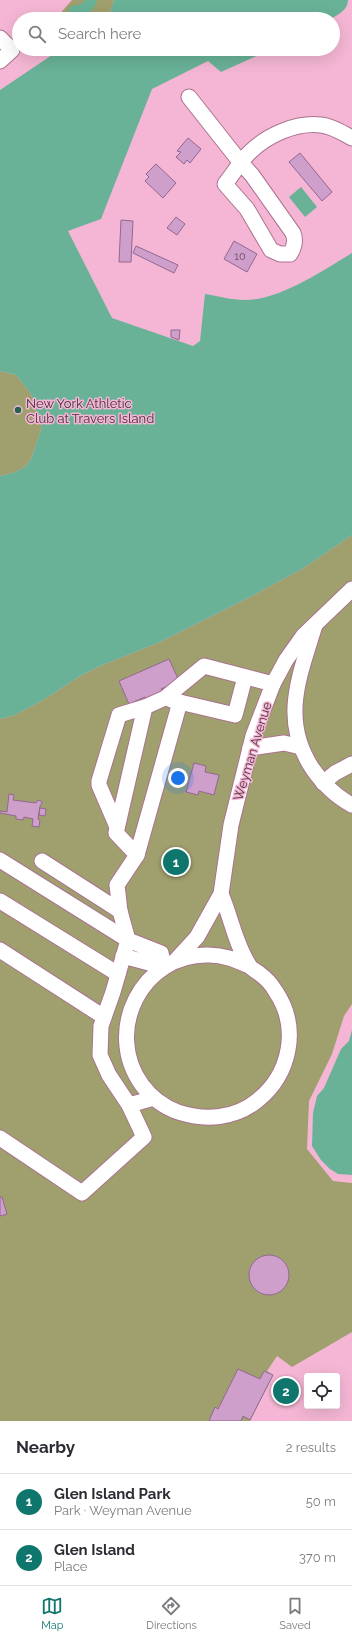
<!DOCTYPE html>
<meta charset="utf-8">
<style>
:root{--surface:#fff;--page:#f2f2f3;--text:#2b2b33;--muted:#7c7c81;--line:#e1e1e2;--accent:#0f766e}
body{margin:0;font-family:Raleway,sans-serif;background:var(--page);color:var(--text)}
.controls{position:absolute;right:12px;bottom:12px;display:grid;overflow:hidden;border-radius:4px;box-shadow:0 4px 16px #0002}
.controls button{width:36px;height:36px;display:grid;place-items:center;padding:0;border:0;border-bottom:1px solid var(--line);background:var(--surface);color:var(--text);font:20px sans-serif}
.you{position:absolute;left:178px;top:778px;width:14px;height:14px;margin:-10px;border:3px solid #fff;border-radius:50%;background:#1a73e8;box-shadow:0 0 0 6px #1a73e833}
.badge{display:grid;place-items:center;width:26px;height:26px;border-radius:50%;background:var(--accent);color:#fff;font-size:13px;font-weight:700}
.pin{position:absolute;translate:-50% -50%;border:2px solid #fff;box-shadow:0 1px 4px #0006}
.list{margin:0;padding:0;list-style:none}
h2{display:flex;justify-content:space-between;align-items:center;height:52px;margin:0;padding:0 16px;font-size:17px}
h2 small{font-size:13px;font-weight:400;color:var(--muted)}
.list li{display:grid;grid-template-columns:26px 1fr auto;gap:12px;align-items:center;box-sizing:border-box;height:56px;padding:0 16px;border-top:1px solid var(--line)}
.list b{display:block;font-size:15px;white-space:nowrap}
.list p{margin:0;font-size:13px;white-space:nowrap;color:var(--muted)}
.list em{font-size:13px;font-style:normal;color:var(--muted)}
.icon{flex:none;width:22px;height:22px;fill:none;stroke:currentColor;stroke-width:2;stroke-linecap:round;stroke-linejoin:round}
.map{position:relative;flex:none;width:352px;height:1421px;overflow:hidden}
.search{position:absolute;background:var(--surface);box-shadow:0 4px 16px #0002;left:12px;right:12px;top:12px;height:44px;display:flex;align-items:center;gap:10px;box-sizing:border-box;padding:0 14px;border-radius:22px;color:var(--muted);font-size:15px}
.sheet{height:164px;background:var(--surface)}
nav{display:flex;justify-content:space-around;align-items:center;box-sizing:border-box;height:56px;border-top:1px solid var(--line);background:var(--surface);font-size:11px;color:var(--muted)}
nav a{display:grid;justify-items:center;gap:2px}
nav .on{color:var(--accent)}
.map>svg:first-child{display:block}
.green{fill:#a0a06e}
.water{fill:#69b297}
.building{fill:#ce9fcb;stroke:#936791}
.lines{fill:none;stroke-linecap:round;stroke-linejoin:round}
.minor-casing{stroke:#ab728f;stroke-width:17}
.minor{stroke:#fff;stroke-width:15}
.poi-dot{fill:#26634e;stroke:#f4b6d4;stroke-width:1.5}
.labels{text-anchor:middle;stroke-width:3;stroke-linejoin:round;paint-order:stroke}
.number-label{font-size:11px;fill:#6c4d61}
.poi-label{font-size:13px;fill:#4b323e;stroke:#f4b6d4;text-anchor:start}
.street-label{font-size:13px;fill:#4b323e;stroke:#f4b6d4}
</style>
<div class="map">
<svg width="352" height="1421" viewBox="0 0 352 1421">
<rect width="100%" height="100%" fill="#f4b6d4"/>
<g class="green">
<polygon points="72,0 114,0 109,16 104,19 61,19 58,16"/>
<polygon points="0,371 16,375 31,394 42,427 31,459 25,467 13,473 0,476"/>
<polygon points="352,535 352,1004 344,1016 332,1054 309,1101 307,1149 333,1181 352,1183 352,1332 292,1367 277,1356 267,1371 273,1375 250,1421 0,1421 0,719 15,715 45,699 80,676 100,666 160,642 248,598 302,569"/>
</g>
<g class="water">
<path d="M86 0H97C95 11 82 22 71 18L69 13V7L81 4Z"/>
<path d="M114 0H348C348 10 338 15 330 19H104L109 16Z"/>
<path d="M61 49H272L221 72 208 61 152 89 101 219 68 231 112 318 193 346 200 341 205 294C217 296 232 300 245 300 280 300 322 271 352 253V535L302 569 248 598 160 642 100 666 80 676 45 699 15 715 0 719V476L13 473 25 467 31 459 42 427 31 394 16 375 0 371V90Z"/>
<polygon points="301,187 317,207 305,217 289,197"/>
<polygon points="352,1030 352,1175 338,1174 330,1169 321,1160 312,1146 313,1113 317,1096 324,1088 341,1049 349,1041"/>
</g>
<g class="building">
<polygon points="188,138 201,149 190,163 187,160 184,164 176,157 181,152 177,151"/>
<polygon points="300,153 332,192 322,201 289,162"/>
<polygon points="156,164 176,183 163,198 145,181 149,177 146,174"/>
<polygon points="176,217 185,224 177,235 167,228"/>
<polygon points="121,220 133,221 131,262 119,262"/>
<polygon points="234,241 257,254 247,272 224,259"/>
<polygon points="136,246 178,265 174,273 133,253"/>
<polygon points="171,330 180,330 179,340 171,337"/>
<polygon points="169,659 179,681 161,689 165,692 146,700 145,697 129,704 119,681"/>
<polygon points="194,763 206,766 205,772 219,775 214,795 199,791 198,795 186,792"/>
<polygon points="9,794 14,795 13,800 36,803 38,800 41,801 42,803 40,806 38,819 40,820 39,827 32,826 33,819 24,817 23,820 16,819 16,816 0,813 0,811 7,812"/>
<polygon points="40,808 46,809 45,816 39,815"/>
<polygon points="0,1197 2,1197 7,1214 0,1216"/>
<circle cx="269" cy="1275" r="20"/>
<polygon points="238,1369 260,1379 264,1371 273,1375 250,1420 243,1416 241,1421 209,1421 215,1407 218,1409"/>
</g>
<g class="lines">
<g class="minor-casing">
<g id="minor">
<polyline points="0,38 12,50 0,61"/>
<path d="M189 97 241 163 252 175 293 233C296 240 294 248 290 254H280L271 250 247 209 225 184C233 174 240 162 249 153 267 135 296 122 321 125 332 126 343 133 352 138"/>
<path d="M315 625C300 675 280 719 312 768 323 784 335 796 352 805"/>
<polyline points="171,700 235,715 245,677"/>
<polyline points="250,748 284,743 301,747"/>
<polyline points="323,783 335,773 352,764"/>
<polyline points="117,827 99,785 99,781 119,715 145,707"/>
<polyline points="137,855 180,702"/>
<polyline points="0,860 128,940 161,953 164,967 123,956"/>
<polyline points="42,861 120,911"/>
<path d="M221 894C231 917 235 943 249 965 251 969 257 971 260 974 267 979 272 985 276 992 300 1028 290 1074 258 1100 235 1119 205 1121 178 1112 164 1107 151 1097 142 1085 103 1031 142 953 209 955 224 955 236 960 249 966"/>
<polyline points="0,901 118,974"/>
<polyline points="0,950 104,1017"/>
<polyline points="175,961 197,937 221,894 231,825 253,736 273,684 286,660 303,636 352,589"/>
<polyline points="154,1098 129,1105 109,1075 100,1055 101,1026 113,992 128,940 120,911 117,885 137,855 116,833 145,707 165,698 204,666 273,684"/>
<polyline points="0,1138 82,1193 144,1137 129,1105"/>
</g>
</g>
<use href="#minor" class="minor"/>
</g>
<circle class="poi-dot" cx="18" cy="410" r="4"/>
<g class="labels">
<g class="number-label">
<text x="240" y="260">10</text>
</g>
<g class="poi-label">
<text x="26" y="408">New York Athletic<tspan x="26" dy="15">Club at Travers Island</tspan></text>
</g>
<g class="street-label">
<text transform="translate(252 751) rotate(-73)" y="5">Weyman Avenue</text>
</g>
</g>
</svg>
<div class="controls">
<button><svg class="icon" aria-label="locate" viewBox="0 0 24 24"><circle cx="12" cy="12" r="6"/><path d="M12 2v4M12 18v4M2 12h4M18 12h4"/></svg></button>
</div>
<div class="you"></div>
<div class="pin badge" style="left:176px;top:862px">1</div>
<div class="pin badge" style="left:286px;top:1391px">2</div>
<div class="search"><svg class="icon" aria-label="search" viewBox="0 0 24 24"><circle cx="10" cy="10" r="6"/><path d="M15 15l6 6"/></svg>Search here</div>
</div>
<section class="sheet">
<h2>Nearby<small>2 results</small></h2>
<ul class="list">
<li><span class="badge">1</span><div><b>Glen Island Park</b><p>Park · Weyman Avenue</p></div><em>50 m</em></li>
<li><span class="badge">2</span><div><b>Glen Island</b><p>Place</p></div><em>370 m</em></li>
</ul>
</section>
<nav>
<a class="on"><svg class="icon" aria-label="map" viewBox="0 0 24 24"><path d="M3 6l6-2 6 2 6-2v14l-6 2-6-2-6 2zM9 4v14M15 6v14"/></svg>Map</a>
<a><svg class="icon" aria-label="directions" viewBox="0 0 24 24"><path d="M12 3l9 9-9 9-9-9zM9 14v-3h6M13 9l2 2-2 2"/></svg>Directions</a>
<a><svg class="icon" aria-label="saved" viewBox="0 0 24 24"><path d="M7 4h10v16l-5-4-5 4z"/></svg>Saved</a>
</nav>
